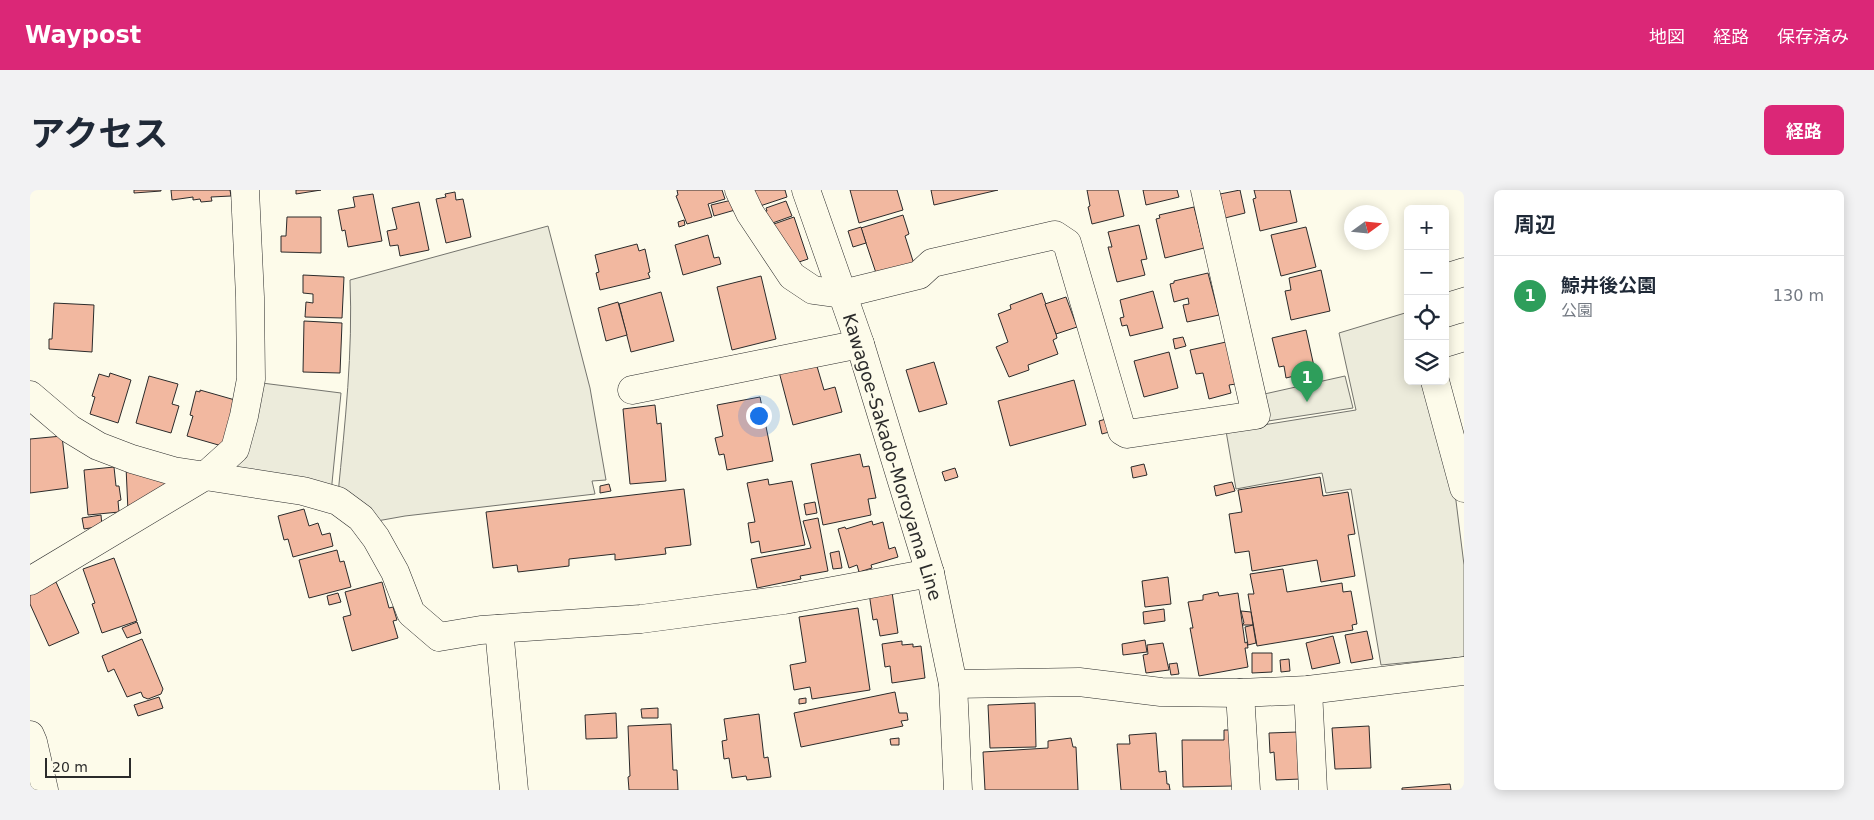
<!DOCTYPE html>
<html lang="ja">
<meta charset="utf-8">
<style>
:root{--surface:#fff;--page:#f2f2f3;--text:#1f2937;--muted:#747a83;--line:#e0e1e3;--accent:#db2777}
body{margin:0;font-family:"DejaVu Sans","Noto Sans JP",sans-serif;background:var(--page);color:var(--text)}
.controls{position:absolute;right:15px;top:15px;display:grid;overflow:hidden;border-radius:8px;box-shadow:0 2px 12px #0003}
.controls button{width:45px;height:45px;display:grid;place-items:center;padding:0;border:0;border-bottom:1px solid var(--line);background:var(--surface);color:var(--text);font:25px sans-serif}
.compass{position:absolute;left:1314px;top:15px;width:45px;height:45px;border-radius:50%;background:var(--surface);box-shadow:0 2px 12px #0003;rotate:75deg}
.scale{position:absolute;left:15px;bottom:12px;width:86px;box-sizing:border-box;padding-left:5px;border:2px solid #2b2b2b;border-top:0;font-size:14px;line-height:18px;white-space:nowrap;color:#2b2b2b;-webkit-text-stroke:4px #fdfbea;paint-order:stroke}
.you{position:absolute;left:728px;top:225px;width:18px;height:18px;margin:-12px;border:4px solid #fff;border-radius:50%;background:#1a73e8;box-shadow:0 0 0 8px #1a73e833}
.badge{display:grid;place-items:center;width:32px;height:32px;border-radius:50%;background:var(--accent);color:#fff;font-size:16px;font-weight:700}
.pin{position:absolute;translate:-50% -41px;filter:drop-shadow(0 1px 2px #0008)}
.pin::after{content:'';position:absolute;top:26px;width:18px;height:15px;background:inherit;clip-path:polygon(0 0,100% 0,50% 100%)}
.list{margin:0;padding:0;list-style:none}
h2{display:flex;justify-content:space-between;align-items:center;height:65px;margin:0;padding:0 20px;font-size:21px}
h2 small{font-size:16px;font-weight:400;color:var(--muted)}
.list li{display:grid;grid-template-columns:32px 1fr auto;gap:15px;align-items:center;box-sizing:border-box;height:80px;padding:0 20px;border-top:1px solid var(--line)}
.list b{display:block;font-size:19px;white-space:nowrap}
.list p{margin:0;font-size:16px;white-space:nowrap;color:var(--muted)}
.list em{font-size:16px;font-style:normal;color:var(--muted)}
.icon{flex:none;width:28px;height:28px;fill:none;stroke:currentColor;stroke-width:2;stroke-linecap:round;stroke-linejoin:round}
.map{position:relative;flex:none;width:1434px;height:600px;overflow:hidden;border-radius:8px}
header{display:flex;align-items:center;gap:30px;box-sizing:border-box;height:70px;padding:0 25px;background:var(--accent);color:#fff}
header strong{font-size:24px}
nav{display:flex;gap:28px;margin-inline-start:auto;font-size:18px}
.intro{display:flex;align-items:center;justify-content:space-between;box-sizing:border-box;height:120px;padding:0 30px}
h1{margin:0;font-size:35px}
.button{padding:12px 22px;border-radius:8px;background:var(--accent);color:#fff;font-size:18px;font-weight:700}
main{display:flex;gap:30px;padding:0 30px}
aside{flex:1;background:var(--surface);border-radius:8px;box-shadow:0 2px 12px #0003}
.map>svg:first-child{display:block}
.green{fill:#ecebdb;stroke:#74746e}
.building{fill:#f2b8a0;stroke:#2b2b2b}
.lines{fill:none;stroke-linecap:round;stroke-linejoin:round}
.minor-casing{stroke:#2b2b2b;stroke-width:29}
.major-casing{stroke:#2b2b2b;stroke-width:29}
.minor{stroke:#fdfbea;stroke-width:28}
.major{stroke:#fdfbea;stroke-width:28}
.labels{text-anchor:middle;stroke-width:4;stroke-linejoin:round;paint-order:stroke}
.street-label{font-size:18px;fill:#2b2b2b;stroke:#fdfbea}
</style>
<header>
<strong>Waypost</strong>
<nav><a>地図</a><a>経路</a><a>保存済み</a></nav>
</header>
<div class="intro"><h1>アクセス</h1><a class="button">経路</a></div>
<main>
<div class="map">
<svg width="1434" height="600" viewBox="0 0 1434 600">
<rect width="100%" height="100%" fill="#fdfbea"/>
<g class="green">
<path d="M518 36 560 198 576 290 562 291 565 304 375 326 347 331 308 304C315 233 323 162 320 90Z"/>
<polygon points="1375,123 1378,133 1378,191 1394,191 1425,303 1434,375 1434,467 1351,475 1321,299 1296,303 1292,283 1206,299 1196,241 1326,220 1309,143"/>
<polygon points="1315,186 1323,218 1238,231 1230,205"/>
<polygon points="224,192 311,203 301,303 205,279 219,237"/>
</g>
<g class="building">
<polygon points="104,0 131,0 131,1 104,3"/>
<polygon points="141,0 200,0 201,6 181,7 182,11 171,12 170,9 163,10 163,7 142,10"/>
<polygon points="266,0 291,0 266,4"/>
<polygon points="647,0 692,0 695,9 678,14 682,27 657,34 646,6 648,5"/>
<polygon points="721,0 755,0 757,7 727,17"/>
<polygon points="820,0 867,0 873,20 829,33"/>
<polygon points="901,0 968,0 904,15"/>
<polygon points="1057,0 1088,0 1094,26 1062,34 1058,17 1060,16"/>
<polygon points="1113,0 1147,0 1149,7 1116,15"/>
<polygon points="1210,0 1215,23 1195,28 1190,4"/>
<polygon points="1224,0 1260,0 1267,32 1230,41 1223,9 1226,8"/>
<polygon points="425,2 426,10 433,9 441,47 416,53 406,9 416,7 415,4"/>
<polygon points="343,4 352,51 318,57 315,40 312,41 308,20 325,17 323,7"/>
<polygon points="702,10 705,20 684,26 681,15"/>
<polygon points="756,11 762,26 737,35 732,22 737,21 736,18"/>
<polygon points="389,12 399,60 370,66 368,55 360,56 357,41 367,39 362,18"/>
<polygon points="1164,17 1174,58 1135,68 1126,29 1130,28 1129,25"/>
<polygon points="873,25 879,44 875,46 884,74 847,86 831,38"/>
<polygon points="257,27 291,27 291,63 251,62 251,46 256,46"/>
<polygon points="764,27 778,69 763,74 741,35"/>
<polygon points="654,30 655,35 649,37 648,32"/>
<polygon points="1109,35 1117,69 1111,70 1115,85 1087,92 1078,57 1082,57 1078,42"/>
<polygon points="831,37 836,53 823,57 818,41"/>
<polygon points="1276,37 1286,77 1251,86 1241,45"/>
<polygon points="678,45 684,68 689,67 691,74 653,85 645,55"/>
<polygon points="607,54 609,61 615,59 620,82 618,83 620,88 570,100 566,83 569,82 565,65"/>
<polygon points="1291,80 1300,121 1261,130 1255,101 1261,100 1259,88"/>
<polygon points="1178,83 1189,125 1157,132 1153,115 1159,114 1158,108 1144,112 1140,94 1144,93 1144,91"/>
<polygon points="273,85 314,87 312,128 275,127 276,112 283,113 283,104 273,103"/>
<polygon points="731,86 746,149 702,160 687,97"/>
<polygon points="1123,101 1133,138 1100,146 1097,135 1092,136 1090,128 1094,127 1090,110"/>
<polygon points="631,102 644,151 601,162 589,114"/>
<polygon points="1012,103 1026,144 1027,148 1023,150 1028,164 998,175 999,180 979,187 966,157 978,152 968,124 981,119 980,115"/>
<polygon points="1036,107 1047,137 1026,144 1015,114"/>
<polygon points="588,112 597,145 576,151 568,118"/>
<polygon points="24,113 64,115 62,162 19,159 19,149 22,149"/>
<polygon points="274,131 312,133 310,183 273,182"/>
<polygon points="1276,140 1285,181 1256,188 1254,176 1249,177 1242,148"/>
<polygon points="1153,147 1156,156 1145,159 1143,149"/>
<polygon points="1196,152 1206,194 1199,195 1201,203 1179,209 1173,183 1166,184 1160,160"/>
<polygon points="1139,162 1148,198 1114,207 1104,171"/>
<polygon points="904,172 917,214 889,222 876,180"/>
<polygon points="786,173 794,200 805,197 812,222 763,235 748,178"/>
<polygon points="80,183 101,190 88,233 60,224 65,207 62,206 69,184 79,187"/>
<polygon points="119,186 148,194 142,214 149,216 141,243 106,233"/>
<polygon points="1044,190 1056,235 980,256 968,211"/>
<polygon points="170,200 205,210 192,256 157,246 163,226 160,225 166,201 170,202"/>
<polygon points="730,207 743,271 697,280 694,264 689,265 685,248 693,246 687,215"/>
<polygon points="625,215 627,234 631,233 636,291 600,294 593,219"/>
<polygon points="1076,229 1079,242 1072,244 1069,231"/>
<polygon points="32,246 38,298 0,303 0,249"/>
<polygon points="830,264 833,277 839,276 846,308 838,309 841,325 793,335 781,274"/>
<polygon points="1114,274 1117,285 1103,288 1101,277"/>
<polygon points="84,277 86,296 89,296 91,310 88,311 89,322 58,325 54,280"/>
<polygon points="96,277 141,292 98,321"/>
<polygon points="925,278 928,287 915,291 912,282"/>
<polygon points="1290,287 1293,306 1318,302 1325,344 1318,345 1325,386 1291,392 1287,370 1222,381 1219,361 1205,363 1199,324 1212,322 1208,300"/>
<polygon points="738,289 739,295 762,291 775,355 731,363 729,351 721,353 718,333 725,332 717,293"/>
<polygon points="1202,292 1205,301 1186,306 1184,296"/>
<polygon points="579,294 581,301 570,303 570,296"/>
<polygon points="654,299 661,355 635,358 636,364 585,370 585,364 539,369 539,376 488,382 487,375 463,378 456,322"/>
<polygon points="785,312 787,323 776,325 774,314"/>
<polygon points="274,319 279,336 288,333 292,345 300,343 303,356 263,367 258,349 254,350 248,326"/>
<polygon points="71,325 72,336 54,339 52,328"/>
<polygon points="788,328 798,381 770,386 771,389 727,398 721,369 781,358 773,331"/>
<polygon points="842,331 843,335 853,332 859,359 865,357 868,367 841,375 842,378 829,382 827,375 819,378 808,339 815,337 816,339"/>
<polygon points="307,360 310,372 314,371 321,397 279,408 269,370"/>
<polygon points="809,361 812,378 803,379 800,363"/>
<polygon points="84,368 107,431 72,443 62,414 65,413 53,379"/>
<polygon points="1253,379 1257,402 1312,393 1313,402 1321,401 1327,434 1322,435 1323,440 1227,456 1218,404 1224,404 1220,384"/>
<polygon points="1138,387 1141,414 1115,417 1112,391"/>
<polygon points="26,392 49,443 19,456 0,414 0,404"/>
<polygon points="352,392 359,418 363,417 367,430 363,431 368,448 322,461 313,427 321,425 315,402"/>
<polygon points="862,402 868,443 850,446 847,429 843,430 839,403"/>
<polygon points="1188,402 1189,406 1208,403 1215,453 1217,452 1218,458 1215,458 1218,477 1169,486 1160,438 1163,438 1158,412 1173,410 1173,405"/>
<polygon points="308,403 311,412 299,415 297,406"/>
<polygon points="828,418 840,500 782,509 780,497 764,500 760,475 776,472 769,427"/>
<polygon points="1134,419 1135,431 1114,434 1113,422"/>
<polygon points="1211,421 1221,422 1223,435 1212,435 1214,433"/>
<polygon points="107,432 111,443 97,448 92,438"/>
<polygon points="1223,435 1226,453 1218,455 1215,437"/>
<polygon points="1337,441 1343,469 1321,473 1315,445"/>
<polygon points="1303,446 1310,473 1282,479 1276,453"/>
<polygon points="112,449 133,499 131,504 118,509 113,507 111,502 97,507 84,479 78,482 72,466"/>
<polygon points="1115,450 1117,462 1093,465 1092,454"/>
<polygon points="872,451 872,455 883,454 883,457 891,456 895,488 862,493 860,476 855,477 852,454"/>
<polygon points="1133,453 1139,480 1116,483 1113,465 1118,464 1117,455"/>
<polygon points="1222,463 1242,463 1242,482 1222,483"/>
<polygon points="1259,469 1260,481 1251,482 1250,470"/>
<polygon points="1147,473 1149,484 1141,485 1139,474"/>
<polygon points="865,502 869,523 877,523 878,530 871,531 873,536 771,557 764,523"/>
<polygon points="129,507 133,518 108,526 104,515"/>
<polygon points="776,508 776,513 769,514 769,509"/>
<polygon points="1005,513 1006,557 960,558 958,515"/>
<polygon points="628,518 628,528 612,528 611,519"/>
<polygon points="586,523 587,548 556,549 555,525"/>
<polygon points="729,524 734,568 738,567 741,587 717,590 716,586 702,588 699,568 694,569 692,551 697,550 694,529"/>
<polygon points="641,534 643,580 647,580 648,600 599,600 598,587 600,586 598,536"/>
<polygon points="1339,536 1341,578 1305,579 1302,538"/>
<polygon points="1194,540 1201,540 1202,596 1153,597 1152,550 1194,550"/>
<polygon points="1268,542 1271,589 1246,590 1244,562 1240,563 1239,543"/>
<polygon points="1126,543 1129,582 1136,581 1137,594 1139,594 1140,600 1091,600 1087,554 1100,554 1099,545"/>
<polygon points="869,548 869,555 861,555 860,549"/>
<polygon points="1041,548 1043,557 1046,557 1048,600 955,600 953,562 1018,558 1018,551"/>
<polygon points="1420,594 1421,600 1372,600 1372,598"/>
</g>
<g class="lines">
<g class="minor-casing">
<g id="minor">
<polyline points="709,0 720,23 762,86 783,100 812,104 889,85 902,73 1025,45 1037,53 1092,241 1097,244 1226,225 1175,0"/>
<polyline points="1415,88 1434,82"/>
<polyline points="1415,153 1434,147"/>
<polyline points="1405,191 1434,298"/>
<polyline points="602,200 830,154"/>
<polyline points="0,205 40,239 68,256 102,269 143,281 273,301 308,311 331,328 346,348 365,382 381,423 409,447 451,440 611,429 754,410 900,383"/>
<polyline points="0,391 175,286 205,259 214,226 221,189 220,107 215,0"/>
<polyline points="469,439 484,600"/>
<polyline points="923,494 1049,492 1131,502 1210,503 1278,500 1434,481"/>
<polyline points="1278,500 1283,600"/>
<polyline points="1210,503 1216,600"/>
<polyline points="0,545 3,552 14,600"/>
</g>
</g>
<g class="major-casing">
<polyline id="major" points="776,0 830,154 900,383 923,494 928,600"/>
</g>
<use href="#minor" class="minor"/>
<use href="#major" class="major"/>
</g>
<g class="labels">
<g class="street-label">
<text transform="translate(862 267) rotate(73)" y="6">Kawagoe-Sakado-Moroyama Line</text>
</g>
</g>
</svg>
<div class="controls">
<button>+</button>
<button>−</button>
<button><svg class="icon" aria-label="locate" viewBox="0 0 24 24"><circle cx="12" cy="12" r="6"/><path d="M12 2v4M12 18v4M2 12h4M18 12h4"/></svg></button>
<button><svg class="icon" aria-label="layers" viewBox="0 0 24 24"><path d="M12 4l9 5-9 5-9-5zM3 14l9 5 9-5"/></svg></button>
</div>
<svg class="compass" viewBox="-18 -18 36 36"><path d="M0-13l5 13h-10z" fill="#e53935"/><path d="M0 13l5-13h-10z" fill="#747a83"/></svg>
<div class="scale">20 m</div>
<div class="you"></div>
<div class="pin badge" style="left:1277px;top:212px;background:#2e9e5b">1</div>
</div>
<aside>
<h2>周辺<small></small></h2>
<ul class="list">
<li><span class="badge" style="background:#2e9e5b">1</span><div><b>鯨井後公園</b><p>公園</p></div><em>130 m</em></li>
</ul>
</aside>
</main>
